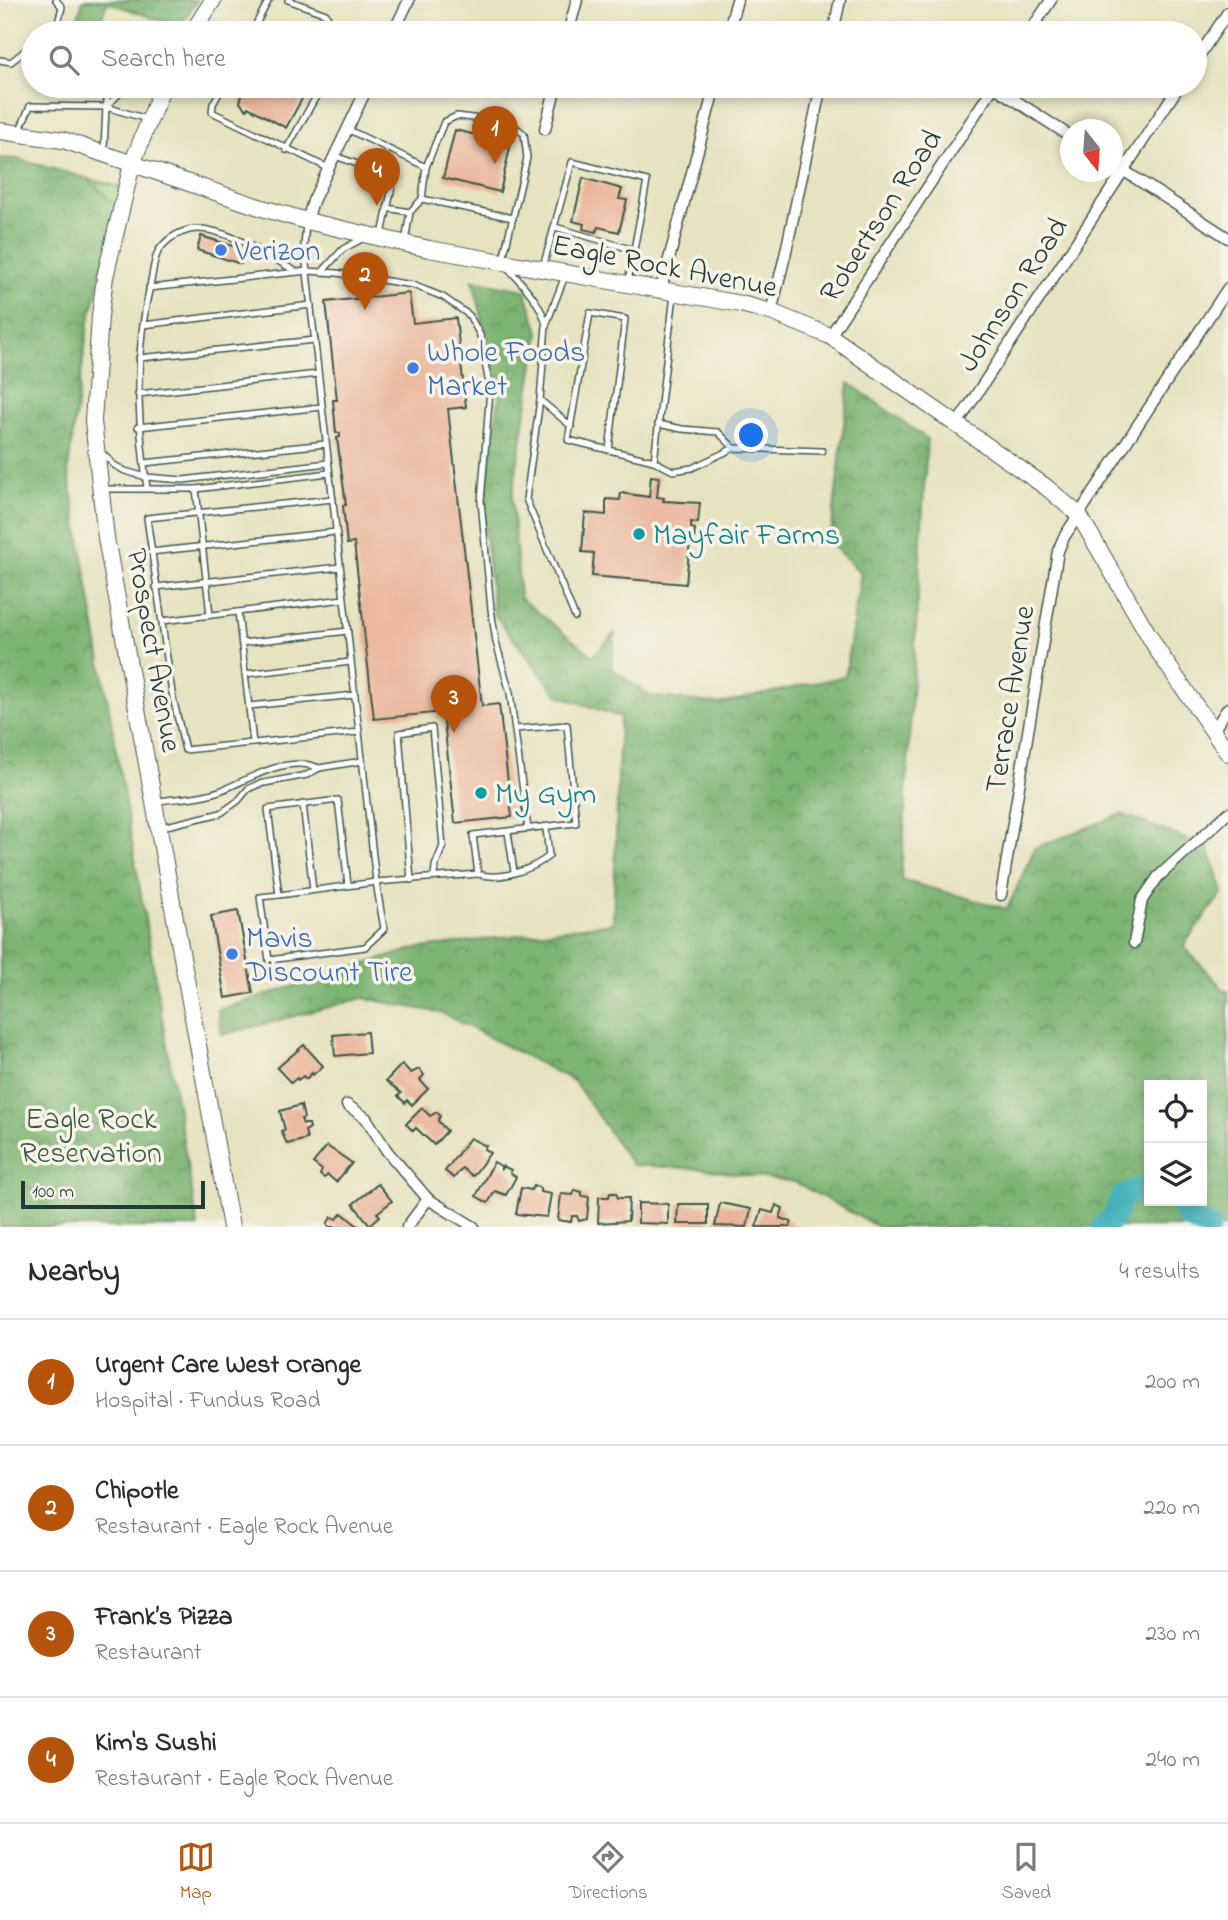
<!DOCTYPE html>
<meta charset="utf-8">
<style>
:root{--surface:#fff;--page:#f2f2f3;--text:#2b2b33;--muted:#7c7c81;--line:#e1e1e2;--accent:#b45309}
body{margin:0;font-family:"Indie Flower",sans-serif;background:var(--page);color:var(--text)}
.controls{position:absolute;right:21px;bottom:21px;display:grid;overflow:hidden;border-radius:0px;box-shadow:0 4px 10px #0003}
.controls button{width:63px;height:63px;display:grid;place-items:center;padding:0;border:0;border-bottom:2px solid var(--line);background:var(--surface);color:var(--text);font:35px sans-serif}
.compass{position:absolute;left:1060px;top:119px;width:63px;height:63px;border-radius:50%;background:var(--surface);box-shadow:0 4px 10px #0003;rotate:163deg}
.scale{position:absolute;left:21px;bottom:18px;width:184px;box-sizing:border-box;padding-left:7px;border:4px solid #1f3d34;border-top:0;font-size:19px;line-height:24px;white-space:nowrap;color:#1f3d34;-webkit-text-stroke:5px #f7f3e8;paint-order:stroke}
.you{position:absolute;left:752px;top:436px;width:24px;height:24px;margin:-18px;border:5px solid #fff;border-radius:50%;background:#1a73e8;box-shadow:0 0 0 10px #1a73e833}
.badge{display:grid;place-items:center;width:46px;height:46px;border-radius:50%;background:var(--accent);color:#fff;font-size:23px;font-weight:700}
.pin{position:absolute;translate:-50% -58px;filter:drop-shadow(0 2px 4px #0008)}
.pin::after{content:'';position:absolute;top:37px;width:24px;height:21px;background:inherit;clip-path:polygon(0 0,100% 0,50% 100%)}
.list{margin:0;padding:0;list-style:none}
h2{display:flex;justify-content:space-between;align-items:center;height:91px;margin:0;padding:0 28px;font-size:30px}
h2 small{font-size:23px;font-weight:400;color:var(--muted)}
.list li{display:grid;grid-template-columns:46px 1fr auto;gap:21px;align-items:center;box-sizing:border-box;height:126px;padding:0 28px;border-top:2px solid var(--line)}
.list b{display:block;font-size:26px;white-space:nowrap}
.list p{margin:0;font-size:23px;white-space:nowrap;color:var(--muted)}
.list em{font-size:23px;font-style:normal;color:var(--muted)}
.icon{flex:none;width:38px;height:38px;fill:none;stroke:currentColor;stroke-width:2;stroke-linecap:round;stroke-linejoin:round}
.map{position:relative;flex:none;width:1228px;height:1227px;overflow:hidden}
.search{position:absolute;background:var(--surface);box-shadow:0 4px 10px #0003;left:21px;right:21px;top:21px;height:77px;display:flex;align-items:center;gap:18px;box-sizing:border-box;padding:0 24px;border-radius:38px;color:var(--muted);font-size:26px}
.sheet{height:595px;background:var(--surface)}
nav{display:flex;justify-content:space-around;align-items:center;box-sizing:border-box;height:98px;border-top:2px solid var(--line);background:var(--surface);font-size:19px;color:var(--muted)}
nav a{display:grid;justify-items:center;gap:4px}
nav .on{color:var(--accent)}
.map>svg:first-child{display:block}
.forest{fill:url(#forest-crowns);stroke:#4d7853;stroke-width:2;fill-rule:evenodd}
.park{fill:url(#park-tufts);stroke:#5c885c;stroke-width:2}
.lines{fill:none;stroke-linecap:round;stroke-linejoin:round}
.river{stroke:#42b1bc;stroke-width:23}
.building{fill:#eab499}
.lane-casing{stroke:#3d5649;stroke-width:8}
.street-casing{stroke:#3d5649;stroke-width:13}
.primary-casing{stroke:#3d5649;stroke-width:18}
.lane{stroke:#fff;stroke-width:5}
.street{stroke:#fff;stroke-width:10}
.primary{stroke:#fff;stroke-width:16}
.shop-dot{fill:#3f7fe0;stroke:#f7f3e8;stroke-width:2.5}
.culture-dot{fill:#0f9aa8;stroke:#f7f3e8;stroke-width:2.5}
.labels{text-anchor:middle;stroke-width:7;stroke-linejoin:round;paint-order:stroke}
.street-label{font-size:30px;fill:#1f3d34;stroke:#f7f3e8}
.shop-label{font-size:30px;fill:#366cbe;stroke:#f7f3e8;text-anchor:start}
.culture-label{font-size:30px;fill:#0d838f;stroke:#f7f3e8;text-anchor:start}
.park-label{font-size:30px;fill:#385b44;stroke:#f7f3e8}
</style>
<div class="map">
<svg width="1228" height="1227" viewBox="0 0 1228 1227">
<defs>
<pattern id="forest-crowns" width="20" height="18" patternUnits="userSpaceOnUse" patternTransform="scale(1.75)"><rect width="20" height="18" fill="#7bb472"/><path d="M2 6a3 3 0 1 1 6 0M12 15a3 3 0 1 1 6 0" fill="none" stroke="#64945e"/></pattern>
<pattern id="park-tufts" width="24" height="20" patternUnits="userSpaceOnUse" patternTransform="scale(1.75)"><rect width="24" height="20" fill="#9ad285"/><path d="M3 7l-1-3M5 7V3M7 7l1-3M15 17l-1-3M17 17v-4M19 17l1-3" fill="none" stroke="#7dac6e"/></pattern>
</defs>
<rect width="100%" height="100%" fill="#f7f3e8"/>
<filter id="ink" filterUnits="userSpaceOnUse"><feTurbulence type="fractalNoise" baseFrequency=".0143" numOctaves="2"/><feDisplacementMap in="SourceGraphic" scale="14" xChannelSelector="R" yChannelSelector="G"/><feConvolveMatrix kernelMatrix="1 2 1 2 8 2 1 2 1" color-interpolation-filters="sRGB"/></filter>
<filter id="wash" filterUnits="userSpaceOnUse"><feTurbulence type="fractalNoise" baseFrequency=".00686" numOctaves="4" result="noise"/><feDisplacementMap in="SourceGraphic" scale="28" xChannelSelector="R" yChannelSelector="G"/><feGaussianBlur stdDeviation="1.57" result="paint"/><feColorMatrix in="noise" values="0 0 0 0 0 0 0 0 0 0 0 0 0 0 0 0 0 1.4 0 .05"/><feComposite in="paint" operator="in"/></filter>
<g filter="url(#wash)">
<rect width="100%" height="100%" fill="#e7e2c0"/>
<g class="forest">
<polygon points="83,0 197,0 180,27 107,2 97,33 87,33 76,24"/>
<polygon points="0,158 17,159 126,189 88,324 68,470 198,1227 0,1227"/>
<path d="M473 280 525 290 539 332 512 497 520 598 593 656 615 633 611 668 650 696 719 704 845 676 861 573 830 543 849 383 927 439 901 880 1007 909 1035 848 1122 814 1208 848 1223 892 1183 946 1224 990 1228 991V1227H878L795 1182 703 1169 632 1165 574 1081 442 1013 363 998 222 1035 218 1010 413 949 613 923 620 717 558 695 494 614 482 507 500 394ZM1149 1085H1202V1201H1149Z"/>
</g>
<polygon class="park" points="88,179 126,189 119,213 105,194"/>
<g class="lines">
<g class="river">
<path d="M1180 1201C1184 1217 1193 1222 1209 1227"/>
<polyline points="1103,1227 1113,1218 1122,1197 1137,1190 1149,1189"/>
</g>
</g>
<g id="blocks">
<g class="building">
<polygon points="281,23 301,33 276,33"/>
<polygon points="249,86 309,86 286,128 248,107 247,110 240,103 242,93 245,94"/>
<polygon points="455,130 511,143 500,192 443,178"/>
<polygon points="583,178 622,189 619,199 627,200 619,232 598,227 596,232 583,229 584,224 573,221"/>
<polygon points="201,236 245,250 241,264 197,250"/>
<polygon points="409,293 413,323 456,318 466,407 448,409 482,706 499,704 512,817 455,823 443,712 374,719 354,543 347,544 343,505 346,505 337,438 340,437 340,433 336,433 333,400 337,400 326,302"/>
<polygon points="651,476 659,477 657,497 664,498 663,501 700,503 698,523 691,522 691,528 695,529 694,540 690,540 686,584 592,576 594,553 582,552 585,513 606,515 606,499 620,500 621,493 649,497"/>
<polygon points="238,911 253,993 225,998 211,916"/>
<polygon points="367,1032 369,1053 335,1056 333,1035"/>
<polygon points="304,1045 323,1066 313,1075 312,1073 306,1079 303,1076 298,1080 297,1078 291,1083 277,1068"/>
<polygon points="402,1064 411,1073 419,1069 424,1075 420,1080 428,1089 412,1105 407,1100 405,1103 398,1096 401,1093 386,1081"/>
<polygon points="301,1105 304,1118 301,1119 303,1124 309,1124 310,1128 305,1131 307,1139 287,1144 281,1131 285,1130 280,1111"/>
<polygon points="422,1108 430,1116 437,1112 440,1116 438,1121 447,1131 434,1145 416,1128 413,1131 406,1124"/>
<polygon points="470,1138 486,1146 484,1149 490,1153 473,1176 462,1168 454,1178 445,1171"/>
<polygon points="327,1146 352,1163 336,1182 328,1175 324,1178 320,1175 322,1170 313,1163"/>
<polygon points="494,1162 501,1166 501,1169 503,1166 511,1170 510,1173 516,1177 506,1195 495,1191 488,1203 476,1196"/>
<polygon points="378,1184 392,1201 377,1213 380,1216 370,1225 353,1204"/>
<polygon points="534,1186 540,1188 540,1192 551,1194 547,1217 516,1214 521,1188 531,1190"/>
<polygon points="575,1190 582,1192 582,1196 589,1197 587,1219 579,1221 577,1216 572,1216 571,1222 558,1220 561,1194 573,1195"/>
<polygon points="610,1193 616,1193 618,1198 629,1198 628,1221 598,1223 599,1197 609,1197"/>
<polygon points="638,1203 668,1204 668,1224 638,1223"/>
<polygon points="720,1203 751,1209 747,1227 715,1226"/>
<polygon points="678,1204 708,1204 708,1224 677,1224"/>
<polygon points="776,1205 783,1208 780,1218 792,1222 790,1227 756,1227 762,1210 773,1213"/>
<polygon points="342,1213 359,1227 331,1227 328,1225 328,1222 332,1217 337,1219"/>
</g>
</g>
</g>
<g filter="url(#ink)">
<use href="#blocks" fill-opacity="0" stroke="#3d5649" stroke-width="2"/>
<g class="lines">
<g class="lane-casing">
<g id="lane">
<polyline points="288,0 326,14 332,26 332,33"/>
<polyline points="46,33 58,23 62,7 56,0"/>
<polyline points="251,33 269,0"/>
<polyline points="0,60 11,62 33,44"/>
<polyline points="223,86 213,104 212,112 328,168"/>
<polyline points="106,107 147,119"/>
<polyline points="347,129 426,167"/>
<polyline points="19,132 30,106 106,107 109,86"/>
<polyline points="104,150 106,107 119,94 123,86"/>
<polyline points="286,150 322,86"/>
<polyline points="335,156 394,177 382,235"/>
<polyline points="422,199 426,167 444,122 457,116 511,123 524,134 527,158 503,259"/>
<polyline points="387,208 410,212"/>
<polyline points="555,227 634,250"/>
<polyline points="405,242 410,212 422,199 513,218"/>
<path d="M507 267C523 285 541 302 546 325"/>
<polyline points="543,267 572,162 647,181 628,281"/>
<polyline points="322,272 343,249 362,239"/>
<polyline points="565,276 546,325 540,400 571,426"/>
<polyline points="149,288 307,271 337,273 413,285 443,297 469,315 480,335 490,390 481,501 491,609 496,642 510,693 528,829"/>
<polyline points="143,325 311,305"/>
<polyline points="139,358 315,340"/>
<polyline points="138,394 318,374"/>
<polyline points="540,400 526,499 575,617"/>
<polyline points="658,424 682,429 718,432 734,448"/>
<polyline points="138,427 322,407"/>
<polyline points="609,450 625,319 590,313 568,440 654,461 674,295"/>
<polyline points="102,453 114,465 125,471 146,477 183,480 328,463"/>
<polyline points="654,461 673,471 692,468 734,448 822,451"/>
<polyline points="144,463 326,444"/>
<path d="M147 488C137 416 134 353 151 281 153 272 154 258 159 250 166 240 177 233 189 230 220 223 270 257 297 272"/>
<polyline points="103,489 196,489 329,473"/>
<polyline points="196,489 210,615"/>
<polyline points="333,499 147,518 172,693 185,750 359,732"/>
<polyline points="150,552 336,532"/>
<polyline points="156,587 340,567"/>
<polyline points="238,612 253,743"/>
<polyline points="162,621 344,599"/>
<polyline points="242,643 348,631"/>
<polyline points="245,674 351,662"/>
<polyline points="249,706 355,695"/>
<path d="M515 729 567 725 576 823 473 835 478 874C499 881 532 870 549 856L546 828"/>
<path d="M158 801C178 798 202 798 222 790 250 779 288 754 319 768"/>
<polyline points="303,804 313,890"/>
<polyline points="162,827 221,813 238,801 248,789 259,784 307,775 319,768 362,761"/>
<polyline points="508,832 514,872"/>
<polyline points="411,880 399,733 432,728 443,846 435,866 434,877"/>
<polyline points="348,885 338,800 268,809 279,895 376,882 478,874"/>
<polyline points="279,895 260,897 269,960 365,947 384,929 376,882 304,246 306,224"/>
</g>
</g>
<g class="street-casing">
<g id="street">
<polyline points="393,33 409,0"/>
<polyline points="568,33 577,0"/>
<polyline points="728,33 737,0"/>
<polyline points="833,33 840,0"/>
<polyline points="1029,33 1051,0"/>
<polyline points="1195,62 1228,12"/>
<polyline points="993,86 1070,136"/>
<polyline points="545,129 556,86"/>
<polyline points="1112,163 1228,238"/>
<polyline points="307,221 313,201 368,86"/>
<polyline points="661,289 715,86"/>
<polyline points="771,312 785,256 821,86"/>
<polyline points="830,336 994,86"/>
<polyline points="957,424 1179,86"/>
<polyline points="1213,731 1228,708"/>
<polyline points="1001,895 1058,551 1064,537 1228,288"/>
<polyline points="1134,943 1142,900 1158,877 1228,813"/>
<polyline points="347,1105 366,1118 387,1151 428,1199 474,1227"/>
<polyline points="407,1227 428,1199"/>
</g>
</g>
<g class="primary-casing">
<g id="primary">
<polyline points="192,33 213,0"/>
<polyline points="163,86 132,164 105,277 100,316 93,421 106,538 231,1227"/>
<polyline points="0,131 63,140 262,208 307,221 429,249 741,304 771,312 830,336 1046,487 1079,515 1158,651 1228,753"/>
</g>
</g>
<use href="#lane" class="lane"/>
<use href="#street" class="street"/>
<use href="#primary" class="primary"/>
</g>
</g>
<g class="shop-dot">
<circle cx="221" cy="250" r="7"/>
<circle cx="413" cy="368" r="7"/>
<circle cx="232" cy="954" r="7"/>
</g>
<g class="culture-dot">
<circle cx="639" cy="534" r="7"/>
<circle cx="481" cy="793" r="7"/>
</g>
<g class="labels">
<g class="street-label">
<text transform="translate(880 215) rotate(-57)" y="10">Robertson Road</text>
<text transform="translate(665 265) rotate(11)" y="10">Eagle Rock Avenue</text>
<text transform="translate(1012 294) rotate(-57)" y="10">Johnson Road</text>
<text transform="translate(155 650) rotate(80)" y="10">Prospect Avenue</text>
<text transform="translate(1009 699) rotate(-81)" y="10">Terrace Avenue</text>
</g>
<g class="shop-label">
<text x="235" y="260">Verizon</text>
<text x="427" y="361">Whole Foods<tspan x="427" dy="34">Market</tspan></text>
<text x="246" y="947">Mavis<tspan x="246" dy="34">Discount Tire</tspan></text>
</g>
<g class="culture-label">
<text x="653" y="544">Mayfair Farms</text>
<text x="495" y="803">My Gym</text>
</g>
<g class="park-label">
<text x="91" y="1128">Eagle Rock<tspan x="91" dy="34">Reservation</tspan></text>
</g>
</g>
</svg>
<div class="controls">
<button><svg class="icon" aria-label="locate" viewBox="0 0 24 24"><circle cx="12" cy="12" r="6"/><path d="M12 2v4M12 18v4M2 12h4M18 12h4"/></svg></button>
<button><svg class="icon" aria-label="layers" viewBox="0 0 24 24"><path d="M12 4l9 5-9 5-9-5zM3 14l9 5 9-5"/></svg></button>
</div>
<svg class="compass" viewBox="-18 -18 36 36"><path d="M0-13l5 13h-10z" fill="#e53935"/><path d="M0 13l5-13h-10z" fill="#7c7c81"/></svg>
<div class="scale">100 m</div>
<div class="you"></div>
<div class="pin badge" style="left:495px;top:164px">1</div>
<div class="pin badge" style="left:365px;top:310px">2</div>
<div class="pin badge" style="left:454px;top:733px">3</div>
<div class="pin badge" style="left:377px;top:206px">4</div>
<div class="search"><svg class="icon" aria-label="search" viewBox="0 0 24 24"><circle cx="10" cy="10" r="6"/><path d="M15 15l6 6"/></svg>Search here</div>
</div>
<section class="sheet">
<h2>Nearby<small>4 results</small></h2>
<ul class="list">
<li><span class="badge">1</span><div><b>Urgent Care West Orange</b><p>Hospital · Fundus Road</p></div><em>200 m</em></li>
<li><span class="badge">2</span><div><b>Chipotle</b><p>Restaurant · Eagle Rock Avenue</p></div><em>220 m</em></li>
<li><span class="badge">3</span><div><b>Frank’s Pizza</b><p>Restaurant</p></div><em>230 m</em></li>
<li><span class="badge">4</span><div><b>Kim's Sushi</b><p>Restaurant · Eagle Rock Avenue</p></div><em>240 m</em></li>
</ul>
</section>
<nav>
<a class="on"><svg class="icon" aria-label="map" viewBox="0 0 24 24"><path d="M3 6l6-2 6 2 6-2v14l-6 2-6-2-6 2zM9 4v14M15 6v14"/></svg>Map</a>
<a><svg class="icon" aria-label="directions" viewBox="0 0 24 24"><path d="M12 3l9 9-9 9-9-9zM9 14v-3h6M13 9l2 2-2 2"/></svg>Directions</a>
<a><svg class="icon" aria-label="saved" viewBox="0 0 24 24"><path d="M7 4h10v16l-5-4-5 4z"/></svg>Saved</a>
</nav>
